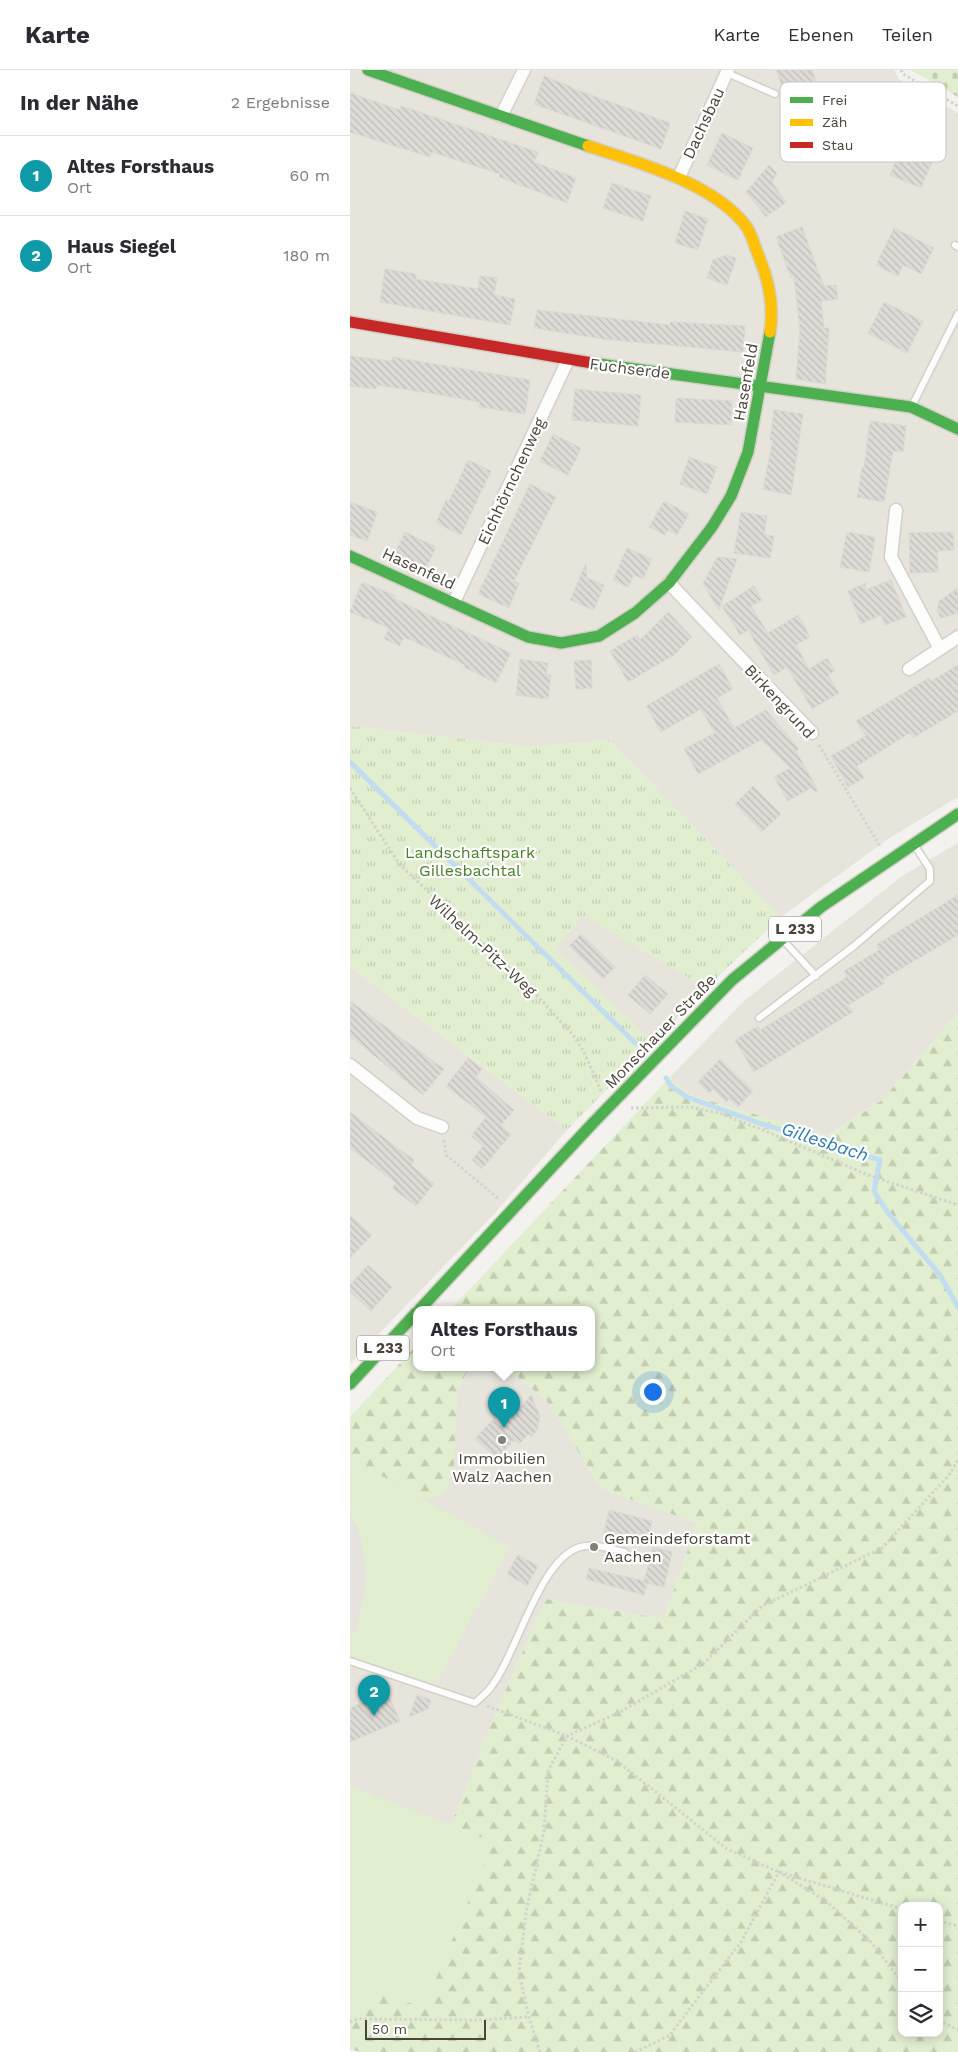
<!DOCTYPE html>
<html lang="de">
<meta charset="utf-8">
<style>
:root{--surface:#fff;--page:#f2f2f3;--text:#2b2b33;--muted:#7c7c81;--line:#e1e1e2;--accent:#868178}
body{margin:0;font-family:"Work Sans",sans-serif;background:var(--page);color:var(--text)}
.controls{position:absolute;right:15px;bottom:15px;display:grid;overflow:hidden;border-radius:10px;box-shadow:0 2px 12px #0003}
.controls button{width:45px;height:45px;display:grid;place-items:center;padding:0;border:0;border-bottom:1px solid var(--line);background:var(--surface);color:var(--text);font:25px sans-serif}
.scale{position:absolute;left:15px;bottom:12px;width:121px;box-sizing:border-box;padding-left:5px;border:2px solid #4b4439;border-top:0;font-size:14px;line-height:18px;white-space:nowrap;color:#4b4439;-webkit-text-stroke:4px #fff;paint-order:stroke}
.you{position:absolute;left:302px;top:1321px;width:18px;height:18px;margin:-12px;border:4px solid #fff;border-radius:50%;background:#1a73e8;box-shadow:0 0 0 8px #1a73e833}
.badge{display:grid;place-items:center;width:32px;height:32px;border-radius:50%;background:var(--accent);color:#fff;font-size:16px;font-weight:700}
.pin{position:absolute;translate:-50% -41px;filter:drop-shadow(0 1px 2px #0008)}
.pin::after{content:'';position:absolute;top:26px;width:18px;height:15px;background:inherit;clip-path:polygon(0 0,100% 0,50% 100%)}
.popup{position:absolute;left:63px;top:1236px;width:182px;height:65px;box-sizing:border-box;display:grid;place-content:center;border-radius:10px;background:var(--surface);filter:drop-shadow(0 1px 4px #0005);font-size:16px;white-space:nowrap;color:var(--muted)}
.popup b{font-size:19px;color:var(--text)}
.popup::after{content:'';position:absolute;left:50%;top:100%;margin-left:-10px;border:10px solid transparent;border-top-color:var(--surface)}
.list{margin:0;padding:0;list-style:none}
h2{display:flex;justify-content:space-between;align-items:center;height:65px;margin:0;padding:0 20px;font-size:21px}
h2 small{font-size:16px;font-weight:400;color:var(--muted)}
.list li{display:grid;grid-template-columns:32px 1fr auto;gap:15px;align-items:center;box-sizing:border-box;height:80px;padding:0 20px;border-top:1px solid var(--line)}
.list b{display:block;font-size:19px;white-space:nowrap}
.list p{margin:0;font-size:16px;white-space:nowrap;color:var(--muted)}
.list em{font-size:16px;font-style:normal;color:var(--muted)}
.icon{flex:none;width:28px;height:28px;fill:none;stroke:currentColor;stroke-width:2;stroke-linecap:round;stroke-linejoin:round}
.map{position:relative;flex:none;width:608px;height:1982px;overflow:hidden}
header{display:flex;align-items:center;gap:30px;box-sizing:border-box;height:70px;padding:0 25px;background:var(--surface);border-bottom:1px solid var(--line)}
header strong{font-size:24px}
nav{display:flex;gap:28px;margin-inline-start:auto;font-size:18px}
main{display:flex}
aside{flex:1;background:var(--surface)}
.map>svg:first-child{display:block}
.residential{fill:#e7e4dc}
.grass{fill:#e1eecf}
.forest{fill:url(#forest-firs);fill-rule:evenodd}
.cemetery{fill:url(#cemetery-stones)}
.park{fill:url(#park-tufts)}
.parking{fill:#e6e3df}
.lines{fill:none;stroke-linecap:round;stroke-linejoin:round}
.stream{stroke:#c0ddf1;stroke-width:5}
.building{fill:url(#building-back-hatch);stroke:#dcd9d4}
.lane-casing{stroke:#d2d0cb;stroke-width:9}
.street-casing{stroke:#d2d0cb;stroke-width:15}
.fast-casing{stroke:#d3cfc5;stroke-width:14}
.slow-casing{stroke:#d3cfc5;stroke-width:14}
.jam-casing{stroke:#d3cfc5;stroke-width:14}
.path{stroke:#d3d2cc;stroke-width:3;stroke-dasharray:2.5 2.5;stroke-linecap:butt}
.lane{stroke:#fdfdfc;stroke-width:6}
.street{stroke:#fdfdfc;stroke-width:12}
.fast{stroke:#4caf50;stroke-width:11}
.slow{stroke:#ffc107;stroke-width:11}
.jam{stroke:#c62828;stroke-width:11}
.poi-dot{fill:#868178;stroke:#fff;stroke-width:2}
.labels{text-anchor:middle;stroke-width:4.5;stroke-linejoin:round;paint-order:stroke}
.shield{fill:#fff;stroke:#817c74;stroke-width:1}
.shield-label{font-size:15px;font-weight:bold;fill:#4b4439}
.street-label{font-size:16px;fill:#4b4439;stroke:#fff}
.park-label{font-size:16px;fill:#4a7f2a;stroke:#fff}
.poi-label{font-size:16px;fill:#4b4439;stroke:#fff}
.water-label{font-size:18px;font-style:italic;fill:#2e7ab2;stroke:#fff}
.key{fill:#fff;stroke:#c9c7c4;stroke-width:1}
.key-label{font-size:14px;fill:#4b4439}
</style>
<header>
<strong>Karte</strong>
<nav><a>Karte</a><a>Ebenen</a><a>Teilen</a></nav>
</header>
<main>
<aside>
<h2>In der Nähe<small>2 Ergebnisse</small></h2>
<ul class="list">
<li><span class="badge" style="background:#0f9aa8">1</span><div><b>Altes Forsthaus</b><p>Ort</p></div><em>60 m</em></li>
<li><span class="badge" style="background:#0f9aa8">2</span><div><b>Haus Siegel</b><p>Ort</p></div><em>180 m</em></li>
</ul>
</aside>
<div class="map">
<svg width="608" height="1982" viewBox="0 0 608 1982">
<defs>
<pattern id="forest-firs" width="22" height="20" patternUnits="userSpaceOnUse" patternTransform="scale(1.25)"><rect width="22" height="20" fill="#e1eecf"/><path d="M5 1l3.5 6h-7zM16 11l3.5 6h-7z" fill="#c3cdb2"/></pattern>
<pattern id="cemetery-stones" width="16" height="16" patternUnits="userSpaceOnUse" patternTransform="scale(1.25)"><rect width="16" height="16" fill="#e1eecf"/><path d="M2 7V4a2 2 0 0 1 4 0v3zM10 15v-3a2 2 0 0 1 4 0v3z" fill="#c3cdb2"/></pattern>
<pattern id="park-tufts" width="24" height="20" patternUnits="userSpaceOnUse" patternTransform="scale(1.25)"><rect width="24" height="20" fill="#e1eecf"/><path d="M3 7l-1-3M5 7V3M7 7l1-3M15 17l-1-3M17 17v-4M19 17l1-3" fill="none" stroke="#c3cdb2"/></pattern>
<pattern id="building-back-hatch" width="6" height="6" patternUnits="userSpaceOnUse" patternTransform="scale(1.25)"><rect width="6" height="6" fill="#dedbd6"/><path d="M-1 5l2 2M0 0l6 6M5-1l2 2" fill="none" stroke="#c0bdb8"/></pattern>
</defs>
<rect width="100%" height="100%" fill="#f4f2ee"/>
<g class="residential">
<polygon points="0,0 544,0 549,9 608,43 608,727 538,769 431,847 259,670 182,677 0,656"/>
<polygon points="608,773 608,943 532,1030 477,1066 340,1025 319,1008 394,931 552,806"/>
<polygon points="234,845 356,918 303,973 204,878"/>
<polygon points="0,897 217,1060 144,1144 0,1294"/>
<polygon points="140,1297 155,1297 196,1330 252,1419 347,1453 314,1549 196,1529 141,1654 101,1755 29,1922 0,1940 0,1389 77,1430 105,1354 107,1323 116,1303 138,1301"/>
</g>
<g class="grass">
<polygon points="0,1389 158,1476 158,1481 86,1614 0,1587 0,1560 6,1561 16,1513 0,1443"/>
<polygon points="0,1716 144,1772 74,1939 29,1922 0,1940"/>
</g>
<g class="forest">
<path d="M608 943V1982H11L0 1979V1940L29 1922 74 1938 143 1772 101 1755 141 1654 196 1529 314 1549 347 1453 252 1419 196 1330 155 1297H242V1239H101L319 1008 340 1025 478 1066 532 1030ZM552 1836H589V1963H552Z"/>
<polygon points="66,1276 66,1297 140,1297 138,1301 116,1303 107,1323 104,1398 96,1423 77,1430 0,1389 0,1347"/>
</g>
<polygon class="cemetery" points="561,0 608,0 608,27"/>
<polygon class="park" points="0,656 182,677 259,670 431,847 356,918 234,846 204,878 303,973 217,1060 0,897"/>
<polygon class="parking" points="0,1443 9,1461 15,1494 16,1513 6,1562 0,1560"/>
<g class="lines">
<g class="stream">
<polyline points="0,692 286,974"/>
<polyline points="316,1008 321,1016 337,1027 412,1054 530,1090 524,1121 538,1143 590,1205 608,1237"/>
</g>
</g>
<g class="building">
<polygon points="426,0 462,0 475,36 491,28 502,51 490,57 490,68 463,70 467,24 439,34"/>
<polygon points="194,6 222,17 221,18 320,53 311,79 184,34"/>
<polygon points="0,23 50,40 51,36 188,82 184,92 226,108 217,133 149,107 150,104 82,82 80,87 0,62"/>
<polygon points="558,60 590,73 571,118 540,105"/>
<polygon points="372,63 403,78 388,110 357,95"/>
<polygon points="419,95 427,103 422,112 436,132 416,147 396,122"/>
<polygon points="262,113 301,126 293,151 253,138"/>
<polygon points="335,141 358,149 348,180 325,173"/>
<polygon points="452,157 474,216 486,215 488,229 471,231 474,258 479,258 475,314 446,309 450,260 444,206 441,208 426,167"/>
<polygon points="544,158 584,178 571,204 553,195 548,206 526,195"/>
<polygon points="377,185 386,188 377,215 357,208 363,190"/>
<polygon points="35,199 66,204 66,209 128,219 130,206 147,208 144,225 165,229 160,255 30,232"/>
<polygon points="534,232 573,251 557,283 518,263"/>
<polygon points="187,240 320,255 320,252 395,256 393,282 253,269 184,258"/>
<polygon points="0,286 42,291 43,287 180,310 175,344 129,337 130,332 85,324 27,315 26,319 0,316"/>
<polygon points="225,319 291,325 288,356 222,350"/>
<polygon points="326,328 382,331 381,355 325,352"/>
<polygon points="424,340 453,344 441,425 413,419 423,370 420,370"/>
<polygon points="520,351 556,356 553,382 543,381 534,432 507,427 512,398 514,398"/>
<polygon points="203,364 231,378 218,405 190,391"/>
<polygon points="339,387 367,397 357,424 330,414"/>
<polygon points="118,390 141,401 111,465 86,453 96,430 99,431"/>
<polygon points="180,414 206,427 164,511 169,513 159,538 128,524"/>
<polygon points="314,431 339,444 327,465 318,460 315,465 299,457"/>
<polygon points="0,432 27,442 17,471 0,465"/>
<polygon points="391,442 417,446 414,465 424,466 420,488 384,483"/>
<polygon points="55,462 86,477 75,500 44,485"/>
<polygon points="497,462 525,467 519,502 490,497"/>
<polygon points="603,462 604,480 587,481 588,502 560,503 559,463"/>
<polygon points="277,478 302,489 293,509 284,505 278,517 263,510"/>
<polygon points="367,487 387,489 369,540 353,514"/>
<polygon points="236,493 237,508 254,515 244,540 220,530"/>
<polygon points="541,510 556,547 535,555 531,545 511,554 498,521 516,513 515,520"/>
<polygon points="12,512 46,526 45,529 161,583 146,613 114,597 115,595 54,567 50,576 34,569 39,558 0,542"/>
<polygon points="404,516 412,530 401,536 418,563 448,545 460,567 446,575 459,599 477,588 485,601 478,605 489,623 462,639 437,597 424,605 398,560 390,565 372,536"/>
<polygon points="608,518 608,543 591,548 587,541 589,531"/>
<polygon points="318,542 342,567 324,585 278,612 260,581 287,565 290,570"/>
<polygon points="170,589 198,593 196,605 201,605 198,629 166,625"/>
<polygon points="241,590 242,618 226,619 224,591"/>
<polygon points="369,594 383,619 367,628 384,658 416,640 449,679 446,681 468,720 466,722 461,718 438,731 424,707 440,698 411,670 348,704 334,679 365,663 351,639 311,662 296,636"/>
<polygon points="608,595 608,641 563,668 560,663 507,696 514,708 498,717 481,686 516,666 506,651 579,608 581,611"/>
<polygon points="403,716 431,744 412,762 385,734"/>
<polygon points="608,825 608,865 532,910 535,913 498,935 503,942 404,1002 385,970 408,956 410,960 497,907 494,901 529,880 526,875"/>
<polygon points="231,864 265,897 253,909 219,876"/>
<polygon points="295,905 318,924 300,944 278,925"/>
<polygon points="0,931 94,999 73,1025 0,966"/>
<polygon points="118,988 132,999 126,1007 164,1040 151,1055 161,1064 132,1099 122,1090 133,1076 121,1066 136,1047 96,1016"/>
<polygon points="370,989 403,1021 388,1037 380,1029 376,1032 363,1019 359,1023 348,1012"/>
<polygon points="0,1042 64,1090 61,1095 84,1114 66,1136 42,1118 46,1113 0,1078"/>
<polygon points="0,1145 22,1165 0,1188"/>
<polygon points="18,1195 42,1217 21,1241 0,1222 0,1215"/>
<polygon points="181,1325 190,1346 187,1360 182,1367 179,1364 169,1374 164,1370 147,1389 125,1369 162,1329 171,1337"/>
<polygon points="259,1440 302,1451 298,1469 276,1464 275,1467 254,1462"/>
<polygon points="303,1477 322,1482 314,1517 297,1513 294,1525 236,1509 239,1498 294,1511"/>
<polygon points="168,1485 188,1496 177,1516 157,1504"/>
<polygon points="37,1622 50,1651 0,1672 0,1638"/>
<polygon points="67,1625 81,1630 78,1639 59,1647"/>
</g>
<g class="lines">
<g class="lane-casing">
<g id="lane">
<polyline points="377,3 425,24"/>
<polyline points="605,175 608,177"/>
<polyline points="562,336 608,244"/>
<polyline points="433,870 466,906"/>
<polyline points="409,948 504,876 580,811 580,799 565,776"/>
<path d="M0 1591 125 1633C130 1628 137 1623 141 1617 167 1584 189 1489 230 1477 244 1473 260 1479 275 1482"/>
</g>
</g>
<g class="street-casing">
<g id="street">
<polyline points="151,46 174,0"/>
<polyline points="329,107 378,0"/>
<polyline points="546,440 541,487 590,579"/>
<polyline points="319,513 462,663"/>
<polyline points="104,532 218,290"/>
<polyline points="559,599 608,567"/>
<polyline points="0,995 67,1048 92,1057"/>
</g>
</g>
<g class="fast-casing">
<g id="fast">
<polyline points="18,0 238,76"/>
<polyline points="242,293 561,337 608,359"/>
<polyline points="0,486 178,567 211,573 249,566 285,543 319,513 362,457 381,426 398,382 420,262"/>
<polyline points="70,1239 242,1054 382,910 471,837 608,744"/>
<polyline points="0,1314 66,1243"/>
</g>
</g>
<g class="slow-casing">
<path id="slow" d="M238 76C286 92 364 113 396 156 402 164 405 178 409 187 419 211 424 237 420 262"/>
</g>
<g class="jam-casing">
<polyline id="jam" points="0,252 242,293"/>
</g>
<g class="path">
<polyline points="551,0 553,4 608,36"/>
<polyline points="469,675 530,776"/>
<polyline points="0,718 50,795 181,919 223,965 234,982 251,1021"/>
<polyline points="281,1038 340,1037 369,1043 413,1060 518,1105 608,1135"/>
<polyline points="94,1070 96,1085 149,1129"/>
<polyline points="137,1636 217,1666 267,1691 377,1779 429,1802 552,1839"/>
<polyline points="589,1851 608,1856"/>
<polyline points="589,1950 608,1960"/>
<polyline points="0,1952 7,1949 129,1950 178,1947"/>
<polyline points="190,1982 179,1947 169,1903 176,1842 194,1761 198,1701 217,1666 270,1642 353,1594 412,1536 532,1478 599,1405 608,1390"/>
<polyline points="285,1982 319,1966 391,1872 429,1802 476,1831 521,1872 552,1912"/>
</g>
<use href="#lane" class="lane"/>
<use href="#street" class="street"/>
<use href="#fast" class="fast"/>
<use href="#slow" class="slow"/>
<use href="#jam" class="jam"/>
</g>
<g class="poi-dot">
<circle cx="152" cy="1370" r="5"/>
<circle cx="244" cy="1477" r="5"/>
</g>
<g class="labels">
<g class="shield">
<rect x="419" y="846.5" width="52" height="25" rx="4"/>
<rect x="7" y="1265.5" width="52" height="25" rx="4"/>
</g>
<g class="shield-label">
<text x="445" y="864">L 233</text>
<text x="33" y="1283">L 233</text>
</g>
<g class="street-label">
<text transform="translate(353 53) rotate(-65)" y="6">Dachsbau</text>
<text transform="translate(280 298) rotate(7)" y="6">Fuchserde</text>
<text transform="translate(395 312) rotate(-80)" y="6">Hasenfeld</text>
<text transform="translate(161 411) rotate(-65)" y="6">Eichhörnchenweg</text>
<text transform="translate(69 498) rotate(25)" y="6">Hasenfeld</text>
<text transform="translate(430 631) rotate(47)" y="6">Birkengrund</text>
<text transform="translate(133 875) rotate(43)" y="6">Wilhelm-Pitz-Weg</text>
<text transform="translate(310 961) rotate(-46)" y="6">Monschauer Straße</text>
</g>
<g class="park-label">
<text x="120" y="788">Landschaftspark<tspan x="120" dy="18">Gillesbachtal</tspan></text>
</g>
<g class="poi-label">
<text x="152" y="1394">Immobilien<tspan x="152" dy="18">Walz Aachen</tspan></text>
<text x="254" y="1474" text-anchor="start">Gemeindeforstamt<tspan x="254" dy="18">Aachen</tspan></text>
</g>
<g class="water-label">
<text transform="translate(475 1072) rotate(18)" y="6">Gillesbach</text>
</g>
</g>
<rect x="430" y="12" width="166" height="80" rx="8" class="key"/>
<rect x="440" y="27" width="23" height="6" fill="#4caf50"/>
<rect x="440" y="49" width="23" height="7" fill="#ffc107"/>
<rect x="440" y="72" width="23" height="6" fill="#c62828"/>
<g class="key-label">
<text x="472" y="35">Frei</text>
<text x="472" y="57">Zäh</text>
<text x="472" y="80">Stau</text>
</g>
</svg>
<div class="controls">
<button>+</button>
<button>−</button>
<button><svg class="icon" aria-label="layers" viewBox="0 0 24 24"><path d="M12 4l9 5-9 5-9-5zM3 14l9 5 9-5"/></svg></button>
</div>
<div class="scale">50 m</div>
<div class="you"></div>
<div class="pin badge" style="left:154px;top:1358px;background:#0f9aa8">1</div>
<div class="popup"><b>Altes Forsthaus</b>Ort</div>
<div class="pin badge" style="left:24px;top:1646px;background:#0f9aa8">2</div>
</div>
</main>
